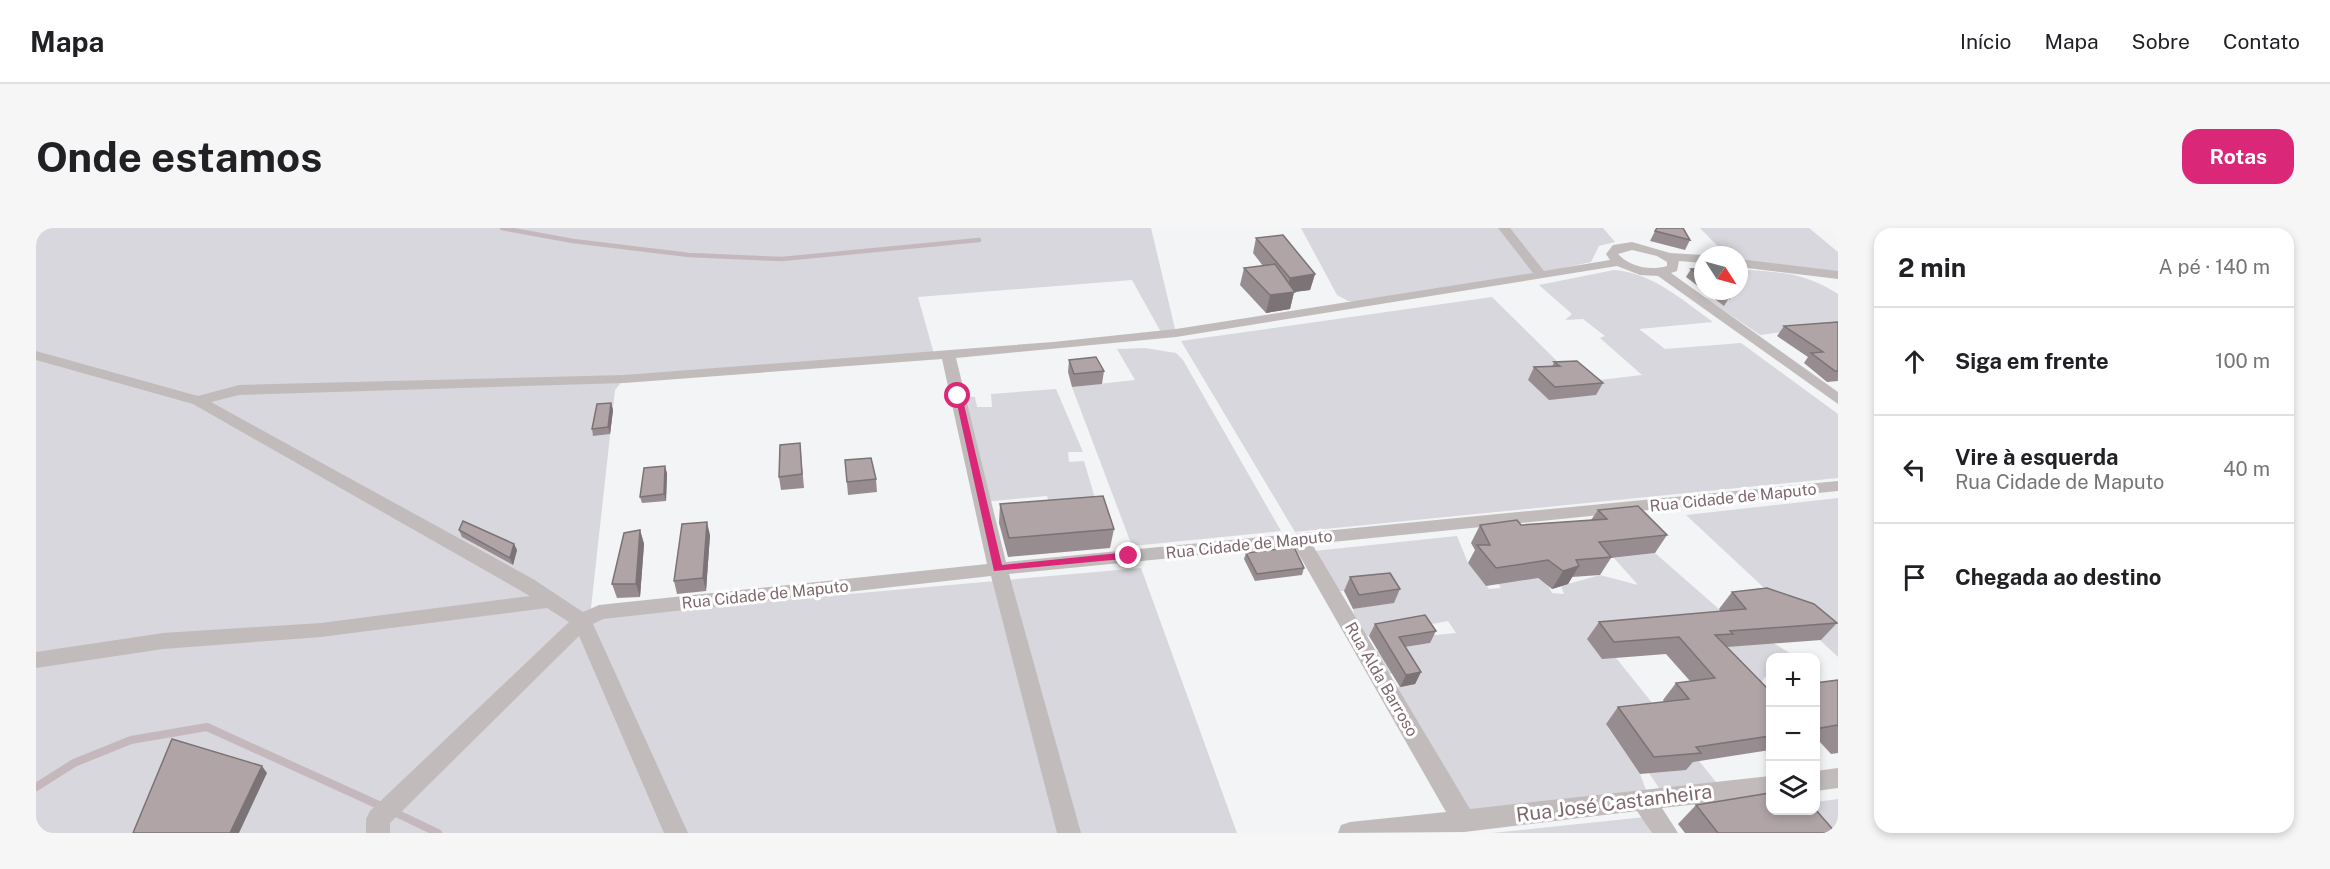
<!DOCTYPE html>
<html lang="pt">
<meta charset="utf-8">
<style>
:root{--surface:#fff;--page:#f6f6f6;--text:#202124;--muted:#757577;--line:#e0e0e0;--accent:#db2777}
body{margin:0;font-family:"Public Sans",sans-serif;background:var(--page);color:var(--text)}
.controls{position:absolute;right:18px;bottom:18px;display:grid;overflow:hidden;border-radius:12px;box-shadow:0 3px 9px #0003}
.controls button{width:54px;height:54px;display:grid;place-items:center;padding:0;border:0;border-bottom:2px solid var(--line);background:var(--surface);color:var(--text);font:30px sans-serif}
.compass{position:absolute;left:1658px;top:18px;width:54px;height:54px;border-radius:50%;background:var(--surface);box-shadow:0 3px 9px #0003;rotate:126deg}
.stop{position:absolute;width:18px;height:18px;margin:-14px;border:4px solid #db2777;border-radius:50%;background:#fff}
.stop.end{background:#db2777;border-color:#fff;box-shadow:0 2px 6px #0008}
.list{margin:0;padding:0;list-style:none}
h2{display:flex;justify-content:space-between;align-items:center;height:78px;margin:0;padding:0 24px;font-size:26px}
h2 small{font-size:20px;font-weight:400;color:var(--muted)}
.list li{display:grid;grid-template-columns:39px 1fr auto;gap:18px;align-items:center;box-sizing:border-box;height:108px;padding:0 24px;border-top:2px solid var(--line)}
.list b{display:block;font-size:22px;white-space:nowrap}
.list p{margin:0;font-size:20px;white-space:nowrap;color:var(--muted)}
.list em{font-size:20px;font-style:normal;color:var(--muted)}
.icon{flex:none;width:33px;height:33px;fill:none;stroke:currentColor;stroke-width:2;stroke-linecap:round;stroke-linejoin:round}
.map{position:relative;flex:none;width:1802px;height:605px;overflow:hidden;border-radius:18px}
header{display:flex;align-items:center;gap:36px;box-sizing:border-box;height:84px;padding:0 30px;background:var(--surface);border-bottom:2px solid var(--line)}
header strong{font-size:28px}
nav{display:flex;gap:33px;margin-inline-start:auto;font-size:21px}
.intro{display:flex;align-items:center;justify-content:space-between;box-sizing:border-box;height:144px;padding:0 36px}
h1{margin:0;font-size:42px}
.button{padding:15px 27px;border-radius:18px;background:var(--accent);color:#fff;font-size:21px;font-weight:700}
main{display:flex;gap:36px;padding:0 36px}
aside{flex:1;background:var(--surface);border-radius:18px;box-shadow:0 3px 9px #0003}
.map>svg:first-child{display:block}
.green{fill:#d7d7dd}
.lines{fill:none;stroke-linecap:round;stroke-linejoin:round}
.stream-far1{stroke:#c5b8bd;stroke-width:4.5}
.stream{stroke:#c5b8bd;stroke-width:8}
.minor{fill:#c2bbbc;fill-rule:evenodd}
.wall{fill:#978d90}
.shaded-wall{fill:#7b7375}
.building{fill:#b0a4a7;stroke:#7b7375;stroke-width:1.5}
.route{fill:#db2777}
.labels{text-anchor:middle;stroke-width:6;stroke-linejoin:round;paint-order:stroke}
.street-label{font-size:16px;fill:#7f686d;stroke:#fff}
.near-street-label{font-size:20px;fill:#7f686d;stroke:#fff}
</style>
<header>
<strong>Mapa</strong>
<nav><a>Início</a><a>Mapa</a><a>Sobre</a><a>Contato</a></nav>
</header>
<div class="intro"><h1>Onde estamos</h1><a class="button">Rotas</a></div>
<main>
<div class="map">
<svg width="1802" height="605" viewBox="0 0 1802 605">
<rect width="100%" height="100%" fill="#f2f4f5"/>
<g class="green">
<polygon points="0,0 1115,0 1140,105 1126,106 1096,52 882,69 898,126 588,151 579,162 554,389 1105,340 1201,605 0,605"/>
<polygon points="1265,0 1567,0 1579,14 1563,18 1555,34 1482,50 1330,74 1312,73 1301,67"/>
<polygon points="1664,0 1773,0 1802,24 1802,45 1703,33 1703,27 1690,27"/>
<path d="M1703 41C1744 45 1766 43 1802 66V96L1724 107 1668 69 1686 74 1680 63H1703Z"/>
<path d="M1578 42C1617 45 1646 72 1677 94L1603 101 1629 121 1705 115 1802 186V250L1259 304 1145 113 1456 69 1534 146 1493 152 1513 171 1559 167 1546 154 1606 147 1564 110 1569 108 1547 91 1529 92 1536 86 1503 57Z"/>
<polygon points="1109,120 1140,125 1147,132 1245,303 1096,318 1036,159 1099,152 1081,121"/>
<polygon points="1020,161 1047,224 1032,224 1033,234 1048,233 1064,287 1019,291 1011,268 946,274 922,168 939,169 941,179 956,179 955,166"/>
<polygon points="1802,270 1802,429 1650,287"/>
<polygon points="1421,308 1432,335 1453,361 1465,360 1457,349 1496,346 1512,358 1516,365 1528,366 1525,358 1564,347 1602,357 1578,330 1619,325 1684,382 1760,429 1734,430 1734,448 1729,449 1724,457 1683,423 1552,411 1566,430 1580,430 1680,554 1629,569 1613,545 1570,497 1604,546 1613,570 1428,593 1352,461 1378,456 1370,442 1344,448 1331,425 1394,415 1389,408 1420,405 1412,393 1322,410 1317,381 1358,374 1308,363 1294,363 1278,323"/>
<polygon points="1802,571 1802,605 1763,605 1780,582 1780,574"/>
<polygon points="1609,589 1621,605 1456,605"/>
</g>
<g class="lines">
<polyline class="stream-far1" points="466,0 537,13 653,27 746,31 943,12"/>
<g class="stream">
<polyline points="0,559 38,535 95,512 171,499 347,579"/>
<polyline points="356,583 402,605"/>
</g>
<g class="minor">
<path d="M1462 0H1474L1508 43 1574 32 1570 26 1577 17 1596 14 1634 25 1667 27V35L1643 33 1641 43 1635 45 1802 164V176L1622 48 1604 47 1581 38 1140 109 920 130 970 334 1802 253V263L1276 316 1434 581 1734 548V568L1626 580 1642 605H1616L1601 583 1428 604 1302 605 1305 597 1314 594 1410 584 1258 318 973 346 1045 605H1021L955 348 567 391 557 396 652 605H628L543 408 354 595V605H330V591L334 583 533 394 511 380 285 409 127 421 0 440V424L127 405 285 395 494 368 157 176 0 132V123L162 168 203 157 588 147 1017 114 1140 101 1497 45ZM1596 22 1621 28 1631 34V38C1614 43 1594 39 1582 26ZM906 131 951 336 563 377 547 384 497 351 175 174 203 167 588 155Z"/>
<polygon points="1703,31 1802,43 1802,51 1703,39"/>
<polygon points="1802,540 1802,560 1780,563 1780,543"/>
</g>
</g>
<g class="wall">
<polygon points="1619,3 1654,12 1649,22 1614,13"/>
<polygon points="1220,10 1279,46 1274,62 1258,64 1254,81 1230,85 1204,57 1208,40 1227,38 1217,25"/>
<polygon points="1667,40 1667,62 1650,49 1655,41"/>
<polygon points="1668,63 1691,63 1693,70 1688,78"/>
<polygon points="1802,94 1802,153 1791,154 1768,135 1772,129 1741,108 1748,98"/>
<polygon points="1033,132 1068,143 1066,156 1036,159 1032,144"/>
<polygon points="1518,134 1567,155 1560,167 1513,172 1492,152 1498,139 1516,139"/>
<polygon points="575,175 577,182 574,206 557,208 556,201"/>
<polygon points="764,215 768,260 745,262 743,249"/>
<polygon points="809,232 840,251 841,264 812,267"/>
<polygon points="631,245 630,273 606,275 604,269"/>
<polygon points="964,276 1078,301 1074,320 972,329 963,295"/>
<polygon points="1562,282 1631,307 1619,325 1575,330 1564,347 1536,349 1532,356 1516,361 1502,350 1450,358 1432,335 1439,322 1435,315 1444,297 1485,297 1555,292"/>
<polygon points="423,302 478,316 481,322 477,337 426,309"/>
<polygon points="604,302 608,316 604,369 581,370 576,356"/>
<polygon points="674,307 670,363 641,366 638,353"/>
<polygon points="1210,325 1268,340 1266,347 1219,353 1208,331"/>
<polygon points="1314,349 1364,361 1358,375 1317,381 1308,363"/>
<polygon points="1696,364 1801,395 1785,412 1691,419 1733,462 1734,462 1734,522 1657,534 1650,542 1604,546 1570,496 1582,479 1628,474 1627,472 1640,455 1654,453 1630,426 1566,431 1551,411 1563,394 1685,384 1683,381"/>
<polygon points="1339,396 1400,403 1394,415 1369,419 1385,444 1379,456 1364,459 1333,408"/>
<polygon points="1802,452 1802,525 1795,526 1784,514 1779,515 1779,455"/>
<polygon points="1660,577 1800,605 1649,605 1642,596"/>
</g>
<g class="shaded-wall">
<polygon points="1279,46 1274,62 1258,64 1254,81 1230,85 1234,67 1250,65 1254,50"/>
<polygon points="575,175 577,182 574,206 572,199"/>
<polygon points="629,238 631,245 630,273 628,266"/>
<polygon points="671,294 674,307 670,363 667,350"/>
<polygon points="604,302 608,316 604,369 600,356"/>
<polygon points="478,316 481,322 477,337 474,330"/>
<polygon points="1543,338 1532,356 1516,361 1527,343"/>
<polygon points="1385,444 1379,456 1364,459 1370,447"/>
<polygon points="226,538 231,545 203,605 194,605"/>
</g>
<g class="building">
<polygon points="1621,0 1647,0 1654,12 1619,3"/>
<polygon points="1247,7 1279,46 1254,50 1220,10"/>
<polygon points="1239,36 1259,64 1234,67 1208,40"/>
<polygon points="1667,40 1667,50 1655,41"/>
<polygon points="1684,63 1691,63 1693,70"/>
<polygon points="1802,94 1802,143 1799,143 1775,125 1787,124 1748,98"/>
<polygon points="1060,129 1068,143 1038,146 1033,132"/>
<polygon points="1541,133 1567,155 1519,159 1498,139 1524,138 1518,134"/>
<polygon points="575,175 572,199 556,201 561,176"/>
<polygon points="764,215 766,246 743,249 744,217"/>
<polygon points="835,230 840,251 811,254 809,232"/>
<polygon points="629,238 628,266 604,269 608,240"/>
<polygon points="1067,268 1078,301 973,310 964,276"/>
<polygon points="1602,278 1631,307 1563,314 1575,329 1540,332 1543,338 1527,343 1512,332 1460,340 1441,317 1454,317 1444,297 1481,292 1485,297 1571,291 1562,282"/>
<polygon points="427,293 478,316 474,330 423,302"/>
<polygon points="671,294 667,350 638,353 646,296"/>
<polygon points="604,302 600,356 576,356 588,305"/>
<polygon points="1258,319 1268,340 1221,346 1210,325"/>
<polygon points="1354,345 1364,361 1323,367 1314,349"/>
<polygon points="1731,360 1778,376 1801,395 1694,403 1697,406 1679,407 1733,462 1734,462 1734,508 1660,519 1665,525 1618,529 1582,479 1653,471 1640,455 1679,450 1643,409 1578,414 1563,394 1710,381 1696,364"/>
<polygon points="1389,387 1400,403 1363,409 1385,444 1370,447 1339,396"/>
<polygon points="1802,452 1802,498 1801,497 1779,501 1779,455"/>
<polygon points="136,511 226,538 194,605 97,605"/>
<polygon points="1734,565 1734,582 1779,582 1779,581 1800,605 1682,605 1660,577"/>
</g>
<polygon class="route" points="919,167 926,168 966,337 1093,324 1097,325 1097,330 958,343"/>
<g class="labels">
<g class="street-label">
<text transform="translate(1697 269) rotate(-6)" y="6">Rua Cidade de Maputo</text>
<text transform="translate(1213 316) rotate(-6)" y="6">Rua Cidade de Maputo</text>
<text transform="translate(729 366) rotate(-6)" y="6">Rua Cidade de Maputo</text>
<text transform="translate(1346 451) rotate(60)" y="6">Rua Alda Barroso</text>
</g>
<g class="near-street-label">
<text transform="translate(1578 575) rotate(-7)" y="7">Rua José Castanheira</text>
</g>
</g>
</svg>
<div class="controls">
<button>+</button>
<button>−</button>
<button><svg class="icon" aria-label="layers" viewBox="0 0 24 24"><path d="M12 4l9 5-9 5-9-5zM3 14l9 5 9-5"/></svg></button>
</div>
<svg class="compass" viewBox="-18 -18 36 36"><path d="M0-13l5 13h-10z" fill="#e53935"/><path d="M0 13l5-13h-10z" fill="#757577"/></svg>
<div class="stop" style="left:922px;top:168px"></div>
<div class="stop end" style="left:1093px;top:328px"></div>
</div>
<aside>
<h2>2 min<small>A pé · 140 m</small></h2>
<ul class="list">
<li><svg class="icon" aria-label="ahead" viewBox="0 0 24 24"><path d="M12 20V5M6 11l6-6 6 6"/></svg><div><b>Siga em frente</b></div><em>100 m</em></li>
<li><svg class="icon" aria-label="left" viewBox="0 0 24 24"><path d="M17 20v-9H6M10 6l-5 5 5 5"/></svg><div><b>Vire à esquerda</b><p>Rua Cidade de Maputo</p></div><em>40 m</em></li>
<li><svg class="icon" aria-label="arrive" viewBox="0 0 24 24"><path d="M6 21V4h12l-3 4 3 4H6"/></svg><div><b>Chegada ao destino</b></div></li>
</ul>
</aside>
</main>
